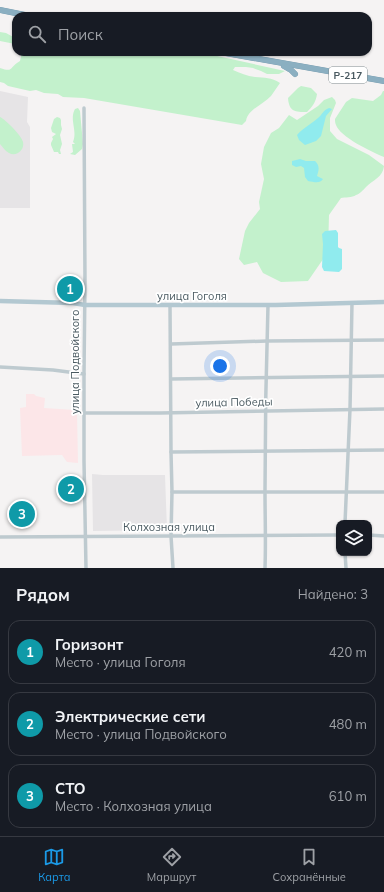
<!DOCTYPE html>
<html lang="ru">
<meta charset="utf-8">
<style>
:root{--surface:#171b24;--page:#242831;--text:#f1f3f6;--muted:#9ea1a6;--line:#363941;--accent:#1b9ae7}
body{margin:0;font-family:Mulish,sans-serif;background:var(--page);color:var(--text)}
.controls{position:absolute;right:12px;bottom:12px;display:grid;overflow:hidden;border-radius:8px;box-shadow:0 1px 3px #0004}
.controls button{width:36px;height:36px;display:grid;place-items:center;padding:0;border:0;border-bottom:1px solid var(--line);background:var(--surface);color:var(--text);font:20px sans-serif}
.you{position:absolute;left:220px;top:366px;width:14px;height:14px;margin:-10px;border:3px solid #fff;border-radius:50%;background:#1a73e8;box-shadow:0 0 0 6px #1a73e833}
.badge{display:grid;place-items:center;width:26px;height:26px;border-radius:50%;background:var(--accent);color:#fff;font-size:13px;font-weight:700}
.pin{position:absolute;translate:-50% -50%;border:2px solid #fff;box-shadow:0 1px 4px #0006}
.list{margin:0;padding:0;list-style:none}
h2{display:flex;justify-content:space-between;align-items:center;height:52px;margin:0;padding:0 16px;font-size:17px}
h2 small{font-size:13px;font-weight:400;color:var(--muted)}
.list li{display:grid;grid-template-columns:26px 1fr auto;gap:12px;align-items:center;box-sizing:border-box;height:64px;margin:0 8px 8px;padding:0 8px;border:1px solid var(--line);border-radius:12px}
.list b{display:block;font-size:15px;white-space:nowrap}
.list p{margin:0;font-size:13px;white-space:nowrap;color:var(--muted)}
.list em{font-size:13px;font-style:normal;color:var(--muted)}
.icon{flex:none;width:22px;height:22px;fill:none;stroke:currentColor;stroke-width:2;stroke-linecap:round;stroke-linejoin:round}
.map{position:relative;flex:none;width:384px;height:568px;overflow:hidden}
.search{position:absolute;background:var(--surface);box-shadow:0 1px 3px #0004;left:12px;right:12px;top:12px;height:44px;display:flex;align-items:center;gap:10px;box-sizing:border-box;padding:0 14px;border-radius:12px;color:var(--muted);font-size:15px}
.sheet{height:268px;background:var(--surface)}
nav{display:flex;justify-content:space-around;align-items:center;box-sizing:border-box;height:56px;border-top:1px solid var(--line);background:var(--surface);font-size:11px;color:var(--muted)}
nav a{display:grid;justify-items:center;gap:2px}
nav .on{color:var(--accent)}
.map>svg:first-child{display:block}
.education{fill:#e6e4e6}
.medical{fill:#fce6e8}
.green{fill:#c3f1cc}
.water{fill:#90ebee}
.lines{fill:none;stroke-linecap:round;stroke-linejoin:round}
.highway-casing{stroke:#769aad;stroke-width:6}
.minor{stroke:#becacf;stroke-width:3.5}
.major{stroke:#b3c8d1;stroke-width:4.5}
.highway{stroke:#8bafc1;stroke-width:5.5}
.labels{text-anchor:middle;stroke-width:3.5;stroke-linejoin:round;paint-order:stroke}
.shield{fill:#fff;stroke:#808c90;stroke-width:1}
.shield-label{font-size:10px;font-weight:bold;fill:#4a5a61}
.street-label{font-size:11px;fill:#4a5a61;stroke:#fff}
</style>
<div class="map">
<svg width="384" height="568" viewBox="0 0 384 568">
<rect width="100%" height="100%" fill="#f5f3f3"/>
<g class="education">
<polygon points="0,91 28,97 27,122 30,127 30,208 0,208"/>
<polygon points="92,474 103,475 165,475 167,530 93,531"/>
</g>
<polygon class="medical" points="26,394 34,394 36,396 45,398 44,408 75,410 77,412 78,463 67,462 62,455 22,456 20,408 26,407"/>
<g class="green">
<polygon points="0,32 6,33 15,38 15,44 0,41"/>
<path d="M22 52H167L179 54 184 52H199L285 71 279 74H267L261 71 253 68 246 67H235L233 70C240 73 247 76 255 77 265 78 271 77 280 83 277 87 274 92 271 96 263 105 248 109 246 121L242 125 84 98 63 97 58 94 44 93 36 90 30 91 8 86 4 83 0 82V68C14 73 9 67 20 61Z"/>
<path d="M301 86 311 88 317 94C316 102 312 107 307 112 295 112 289 112 288 98L298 88Z"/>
<path d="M383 91H384V157C372 152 340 137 336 125 335 123 335 121 335 119L346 102 352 98 373 101 381 95Z"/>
<path d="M332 97 335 100 336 103 330 118V131L337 139 369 155 384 166C383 177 373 180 366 187 363 190 360 194 356 195 352 198 345 197 341 198L329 215 328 252 308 281 281 282 263 273 257 262 244 265 239 259 245 231 249 223 260 209 259 202 264 179 261 164 264 147 271 133 279 128 289 115 297 120 318 106 324 100Z"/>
<path d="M78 108 80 111 83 144 82 149 75 155 70 154 73 152 72 144H75L73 142C78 132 69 119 75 109Z"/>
<path d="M0 117C5 119 22 136 23 142 25 150 16 157 9 153 5 151 3 147 0 144Z"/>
<polygon points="57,117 60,118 61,120 61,125 62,129 60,135 62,144 60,150 61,154 59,154 58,152 54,152 51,145 51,143 53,139 52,137 56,134 52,132 51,128 54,119"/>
</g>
<g class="water">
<path d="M329 108 332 109 326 116 321 136 316 141 305 145 299 140 297 135C303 128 311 124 318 118 322 115 323 110 329 108Z"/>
<path d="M300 159 306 161H315C320 166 319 170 317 176L323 179C320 184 314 182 308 181L305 177 304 168 301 166 296 167 292 165V161Z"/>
<polygon points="336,230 338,233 338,247 339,248 342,249 342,269 339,272 324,271 322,267 323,244 322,234 325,231"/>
</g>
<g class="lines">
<g class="highway-casing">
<g id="highway">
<polyline points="0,10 30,16"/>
<polyline points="220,52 384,81"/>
<polyline points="284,66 291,70 295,74"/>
</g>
</g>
<g class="minor">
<polyline points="84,108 85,282 84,374 84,461 86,568"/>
<polyline points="170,305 171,452 172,492 171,536 173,568"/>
<polyline points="171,344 267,341 384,340"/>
<polyline points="0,367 53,370 84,374"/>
<polyline points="171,379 384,376"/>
<polyline points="84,413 160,413 384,409"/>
<polyline points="171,452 384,450"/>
<polyline points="172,492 384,492"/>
<polyline points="345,523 350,409 352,303"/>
<polyline points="369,535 384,536"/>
<polyline points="0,537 339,535"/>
<polyline points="345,553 346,568"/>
<path d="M265 568C266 542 265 517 265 492 265 429 266 367 268 305"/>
</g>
<polyline class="major" points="0,301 73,303 85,305 276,305 384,302"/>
<use href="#highway" class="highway"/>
</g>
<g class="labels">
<rect class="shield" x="329" y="67" width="38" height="16" rx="3"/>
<g class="shield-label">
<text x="348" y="79">Р-217</text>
</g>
<g class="street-label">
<text x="192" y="300">улица Гоголя</text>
<text transform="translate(75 362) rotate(-90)" y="4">улица Подвойского</text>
<text transform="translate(234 402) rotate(-1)" y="4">улица Победы</text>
<text x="169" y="531">Колхозная улица</text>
</g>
</g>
</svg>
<div class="controls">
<button><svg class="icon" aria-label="layers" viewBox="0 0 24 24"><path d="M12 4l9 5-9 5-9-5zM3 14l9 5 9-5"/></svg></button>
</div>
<div class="you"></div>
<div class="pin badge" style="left:70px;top:289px;background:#0f9aa8">1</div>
<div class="pin badge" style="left:71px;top:489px;background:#0f9aa8">2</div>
<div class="pin badge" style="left:22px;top:514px;background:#0f9aa8">3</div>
<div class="search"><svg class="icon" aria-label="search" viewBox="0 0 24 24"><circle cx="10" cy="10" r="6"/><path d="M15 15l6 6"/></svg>Поиск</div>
</div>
<section class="sheet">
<h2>Рядом<small>Найдено: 3</small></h2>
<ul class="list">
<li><span class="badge" style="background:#0f9aa8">1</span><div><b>Горизонт</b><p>Место · улица Гоголя</p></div><em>420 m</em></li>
<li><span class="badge" style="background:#0f9aa8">2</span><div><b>Электрические сети</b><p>Место · улица Подвойского</p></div><em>480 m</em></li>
<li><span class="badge" style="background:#0f9aa8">3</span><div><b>СТО</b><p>Место · Колхозная улица</p></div><em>610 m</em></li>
</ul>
</section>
<nav>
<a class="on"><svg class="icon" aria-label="map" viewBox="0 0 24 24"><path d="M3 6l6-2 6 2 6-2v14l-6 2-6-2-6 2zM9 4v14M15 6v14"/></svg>Карта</a>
<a><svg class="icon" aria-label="directions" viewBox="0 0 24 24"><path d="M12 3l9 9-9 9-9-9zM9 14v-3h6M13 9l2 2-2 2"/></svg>Маршрут</a>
<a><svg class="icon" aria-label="saved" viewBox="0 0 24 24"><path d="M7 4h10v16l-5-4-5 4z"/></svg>Сохранённые</a>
</nav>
